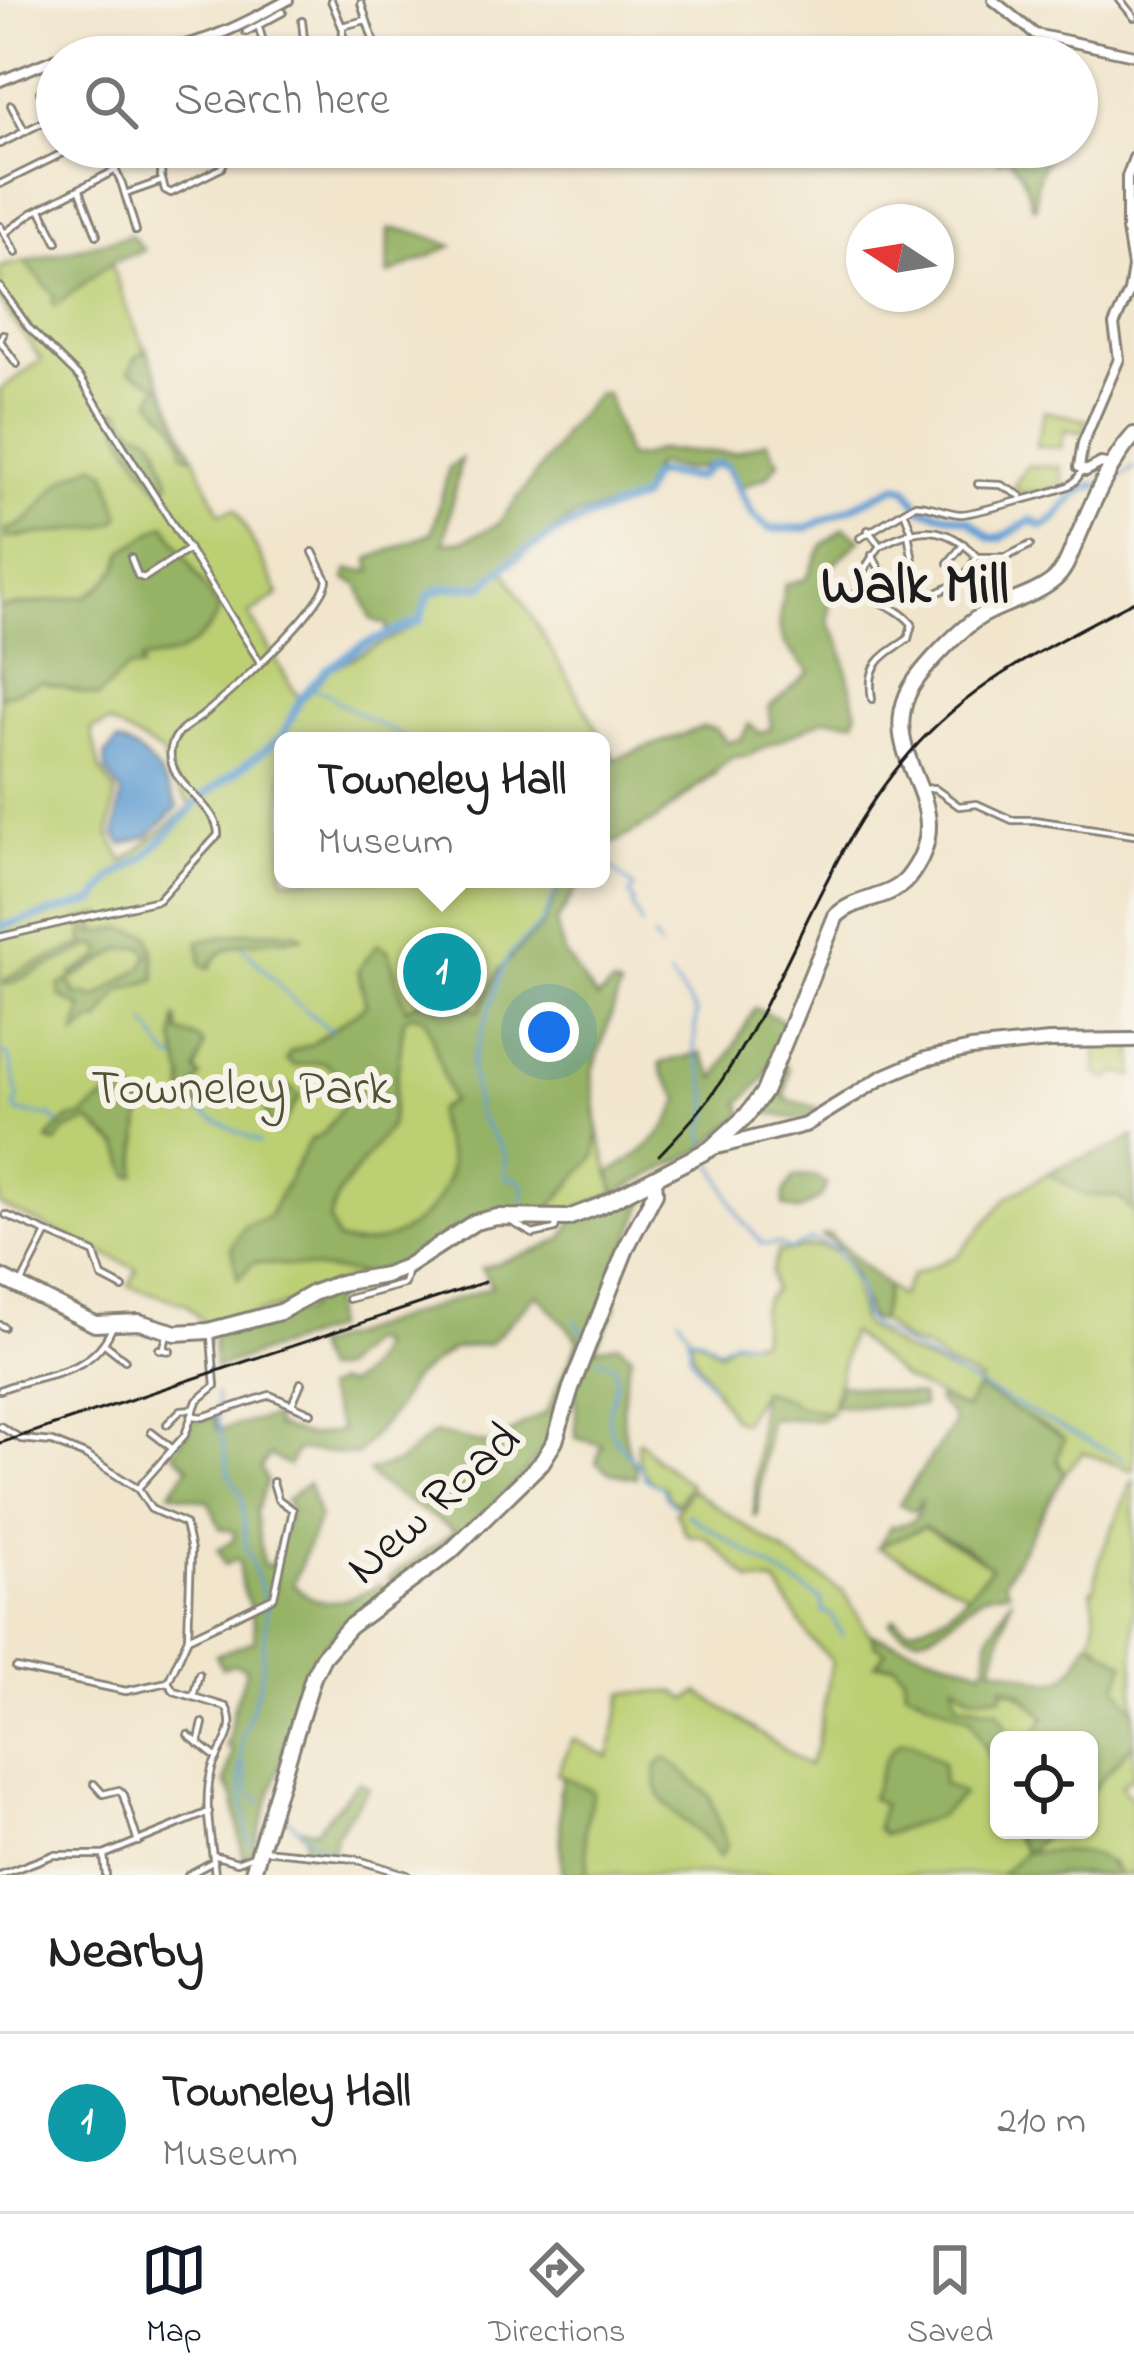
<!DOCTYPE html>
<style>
:root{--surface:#fff;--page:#f2f2f2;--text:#222;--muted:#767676;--line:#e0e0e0;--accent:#111827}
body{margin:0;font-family:"Indie Flower",sans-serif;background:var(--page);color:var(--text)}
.controls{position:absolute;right:36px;bottom:36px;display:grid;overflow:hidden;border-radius:18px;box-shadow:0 3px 9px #0004}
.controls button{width:108px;height:108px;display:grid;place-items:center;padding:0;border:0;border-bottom:3px solid var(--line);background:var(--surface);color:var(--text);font:60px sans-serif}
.compass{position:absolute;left:846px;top:204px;width:108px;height:108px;border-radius:50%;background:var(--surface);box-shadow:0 3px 9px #0004;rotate:282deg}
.you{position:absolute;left:549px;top:1032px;width:42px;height:42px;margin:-30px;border:9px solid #fff;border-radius:50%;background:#1a73e8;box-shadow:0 0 0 18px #1a73e833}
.badge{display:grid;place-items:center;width:78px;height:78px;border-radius:50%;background:var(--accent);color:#fff;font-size:39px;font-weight:700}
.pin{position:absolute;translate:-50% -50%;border:6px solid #fff;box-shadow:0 3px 12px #0006}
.popup{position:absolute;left:274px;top:732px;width:336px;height:156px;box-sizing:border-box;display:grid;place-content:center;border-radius:18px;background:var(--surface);filter:drop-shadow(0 3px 9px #0005);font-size:39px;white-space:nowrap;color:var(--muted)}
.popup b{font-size:45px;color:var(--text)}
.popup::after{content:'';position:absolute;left:50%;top:100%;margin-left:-24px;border:24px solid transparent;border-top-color:var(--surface)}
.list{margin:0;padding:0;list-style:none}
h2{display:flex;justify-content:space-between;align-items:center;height:156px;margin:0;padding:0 48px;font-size:51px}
h2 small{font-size:39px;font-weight:400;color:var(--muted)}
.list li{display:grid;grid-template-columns:78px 1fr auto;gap:36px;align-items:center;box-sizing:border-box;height:180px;padding:0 48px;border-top:3px solid var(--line)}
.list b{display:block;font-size:45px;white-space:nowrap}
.list p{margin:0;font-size:39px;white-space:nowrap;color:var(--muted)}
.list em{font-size:39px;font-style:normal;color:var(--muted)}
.icon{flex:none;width:66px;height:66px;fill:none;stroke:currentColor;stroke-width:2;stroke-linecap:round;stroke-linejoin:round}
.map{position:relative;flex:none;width:1134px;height:1875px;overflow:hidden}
.search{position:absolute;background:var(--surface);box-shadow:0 3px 9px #0004;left:36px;right:36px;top:36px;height:132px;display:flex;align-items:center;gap:30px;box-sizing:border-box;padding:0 42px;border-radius:66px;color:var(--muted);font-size:45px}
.sheet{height:336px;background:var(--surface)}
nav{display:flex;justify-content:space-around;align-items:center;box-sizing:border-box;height:168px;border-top:3px solid var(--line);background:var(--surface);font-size:33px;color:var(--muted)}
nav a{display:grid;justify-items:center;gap:6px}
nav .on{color:var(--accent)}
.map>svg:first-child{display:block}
.green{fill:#bccf73;stroke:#6c7648;stroke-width:3;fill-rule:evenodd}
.forest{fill:#95b265;stroke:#586740;stroke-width:3;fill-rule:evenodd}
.water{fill:#629fd3;stroke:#3f5e78;stroke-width:3}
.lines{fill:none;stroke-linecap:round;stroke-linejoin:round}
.stream{stroke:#629fd3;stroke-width:3}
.river{stroke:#629fd3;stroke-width:8}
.minor-casing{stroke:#868074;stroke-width:10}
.tertiary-casing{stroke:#868074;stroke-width:14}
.primary-casing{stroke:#868074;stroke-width:18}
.trunk-casing{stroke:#868074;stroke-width:20}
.minor{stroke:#fff;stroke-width:4.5}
.tertiary{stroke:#fff;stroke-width:8}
.primary{stroke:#fff;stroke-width:12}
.trunk{stroke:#fff;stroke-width:14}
.rail{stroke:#1c1c1c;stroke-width:3}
.labels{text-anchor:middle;stroke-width:12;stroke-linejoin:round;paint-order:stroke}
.park-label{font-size:51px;fill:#4c5236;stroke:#f7f3e8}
.street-label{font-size:51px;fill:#1c1c1c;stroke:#f7f3e8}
.quarter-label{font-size:57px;font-weight:bold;fill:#1c1c1c;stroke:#f7f3e8}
</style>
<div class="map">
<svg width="1134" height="1875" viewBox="0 0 1134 1875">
<rect width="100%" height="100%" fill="#f7f3e8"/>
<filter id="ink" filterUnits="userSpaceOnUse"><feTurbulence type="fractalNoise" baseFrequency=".00833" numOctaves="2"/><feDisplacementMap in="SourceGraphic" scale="24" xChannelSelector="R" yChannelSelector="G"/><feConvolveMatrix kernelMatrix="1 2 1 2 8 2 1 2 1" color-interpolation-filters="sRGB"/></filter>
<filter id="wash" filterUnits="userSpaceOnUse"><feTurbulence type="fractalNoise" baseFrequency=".004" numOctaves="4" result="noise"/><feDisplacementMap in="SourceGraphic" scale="48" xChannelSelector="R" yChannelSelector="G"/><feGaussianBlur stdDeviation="2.7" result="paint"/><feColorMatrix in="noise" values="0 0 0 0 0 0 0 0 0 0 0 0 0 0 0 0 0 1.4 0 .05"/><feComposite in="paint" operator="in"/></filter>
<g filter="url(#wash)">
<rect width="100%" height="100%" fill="#f1e5cc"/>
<g class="green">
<path d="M104 242 127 309 220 513 236 509 279 594 249 615 301 702 330 670 421 623 430 597C458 582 478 592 505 571L615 759 703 727 716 729 727 742 715 774 657 819 601 850V741H283V879H582L556 924 564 953 596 999 613 985 620 988 592 1073 598 1130 615 1193 573 1211 472 1219 421 1250 280 1307 208 1327 186 1304 129 1286 137 1269 0 1205V390L41 360 0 302V267ZM109 723 162 753 167 773 191 806 124 862 109 835 116 792 100 770 91 730Z"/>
<polygon points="1044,411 1087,420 1084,433 1065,429 1061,448 1036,446"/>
<polygon points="1026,466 1060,466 1064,485 1043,492 1020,493 1014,486"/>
<polygon points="1097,1044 1134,1044 1134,1077 1119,1072 1107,1080 1096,1074"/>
<path d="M1048 1173 1086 1195 1118 1196 1134 1212V1471L1083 1452 1065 1473 1057 1460V1450L978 1389 965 1409 904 1379 850 1332 831 1413 795 1405 790 1400 761 1391 742 1423 732 1418 692 1352 690 1338 702 1340 719 1352 732 1341 760 1340C765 1319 753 1306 774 1291L771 1273 778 1251C794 1253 810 1243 826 1248 856 1257 854 1302 863 1325L900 1349 979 1385 981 1381 947 1365 926 1348 906 1343 880 1321 887 1286 900 1297 912 1275 957 1256 1007 1198Z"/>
<path d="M640 1441 655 1458 690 1484 677 1504 667 1496 665 1488C643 1481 637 1464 637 1442Z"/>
<polygon points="1134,1478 1134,1711 1116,1686 1121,1677 1100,1645 1091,1642 1096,1619 1091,1590 1094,1590 1100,1557"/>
<path d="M691 1489 810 1570C824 1575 833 1589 843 1591 855 1608 871 1643 886 1651L877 1662 894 1664 904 1675 905 1689C925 1699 948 1705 966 1716 998 1736 999 1797 999 1830H1010L1025 1851 1051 1830H1089V1794L1134 1743V1775L1121 1786 1134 1801V1875H1118L1111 1862 1025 1852 1000 1875H562L559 1792 564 1777 557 1774 573 1739 609 1757 623 1693 677 1692 687 1700 699 1692 808 1766 817 1745 832 1661 810 1638 776 1583 751 1581 705 1537 687 1535 676 1512Z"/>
<polygon points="923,1527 992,1566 969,1594 878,1547"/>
<path d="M954 1681 966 1693C1008 1684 1014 1686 1045 1717L1032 1740C999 1733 983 1706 956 1703Z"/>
</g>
<g class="forest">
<path d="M1003 147H1057C1039 165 1035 183 1036 207H1033L1022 175 1008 157 999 161 992 154Z"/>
<path d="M389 229C416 230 429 236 452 246L388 275Z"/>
<polygon points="131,235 144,250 111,262 55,306 52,302 55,296 25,262"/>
<path d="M147 350 193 457 183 454C185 432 166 415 151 400L159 386 129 371 136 357Z"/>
<path d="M599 393 607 394 627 457H641L657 450 734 453 767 441 779 462 767 477 741 487 721 461C688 470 693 474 657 464 645 476 648 490 636 500L575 516 499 568 483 584 443 586 428 594 418 620 386 635 387 625 371 619 359 585 345 579 348 570 371 571 369 559 432 533 449 468 461 459 444 543 462 541 498 524 556 447 563 432Z"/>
<path d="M119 409 133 428 153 437 158 445 169 481 164 494C148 477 117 432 114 411Z"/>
<path d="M95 464 107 472 120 516 117 521 102 527 7 538 6 530C37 523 43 494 67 478 76 472 86 469 95 464Z"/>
<path d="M165 524 219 610C212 629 190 651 169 656 160 658 151 657 141 661L142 668 126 669 98 697 41 682 0 697V608L87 596 104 584 117 569 124 551Z"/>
<path d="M844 528 861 539 832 566 829 623 841 645 857 714 854 721 825 719 747 756 733 757 657 819 601 850V764L703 727 716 729 727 742 741 739 749 724 760 733 771 728 769 707 810 672C774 636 776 634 785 584L806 579 823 544Z"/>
<path d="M547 879H582L556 923 564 953 597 999 613 985 620 988 592 1073 598 1130 596 1155 544 1215 472 1219 402 1262 367 1274 254 1262 238 1279 231 1248 244 1226 268 1217 310 1140 324 1133 356 1087 323 1062 294 1066 287 1060 290 1052 312 1044 366 1005 358 970 378 944 388 950 406 1009 431 996 437 1003 440 994 458 990 460 999 479 1012 499 970 544 923 559 887ZM413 1014 424 1018 429 1028 451 1101 437 1110C435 1134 450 1147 450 1164 448 1213 382 1258 337 1240L329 1220 339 1193 391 1125 404 1019Z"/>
<path d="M103 914 92 934 122 928 148 934C156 950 153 963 156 979L120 991 99 1022 95 1020 76 1034 82 1008 61 997 59 986 68 980 78 996 86 994 96 998 142 967 148 955 144 947 122 949 72 979V974L101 956 102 948 95 945 7 985 3 982 18 971 85 944 82 936 86 928 80 920Z"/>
<path d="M247 932H295L303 937C275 943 222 935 210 968L201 965 199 941Z"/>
<path d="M755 1008 788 1023 764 1079 740 1103 744 1113 702 1150 615 1193 610 1173C642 1153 667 1136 680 1099L662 1073 660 1063 701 1053 716 1078Z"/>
<polygon points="176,1016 180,1033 198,1038 204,1045 196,1072 201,1077 195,1085 200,1105 191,1113 183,1107 184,1081 174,1040"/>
<path d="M784 1062 789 1070 785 1099 819 1108C805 1126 783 1116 764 1112L746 1122 759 1108Z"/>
<polygon points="120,1086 138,1098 142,1108 136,1175 130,1176 120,1147 89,1121 64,1132 56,1143 48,1141 51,1134 70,1118 82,1117"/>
<path d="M276 1086H288L300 1096 278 1132H271C267 1123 263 1098 267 1089Z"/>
<path d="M1134 1136V1212L1117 1196H1086L1048 1173C1075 1156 1107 1155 1134 1136Z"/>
<polygon points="814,1176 827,1184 821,1197 798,1211 784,1206 784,1193 794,1177"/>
<path d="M645 1188 649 1191 548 1444C506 1500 449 1545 393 1586L388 1579 455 1531 378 1483 368 1471 398 1463 434 1433 495 1446 523 1424 546 1413 579 1340 537 1294 489 1344 452 1349 412 1379 395 1410 357 1455 297 1450 289 1466 270 1455 261 1467 267 1482 256 1512 263 1564 268 1566 273 1562 290 1510 286 1500 308 1483 319 1518 293 1584C322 1614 349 1600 382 1584L388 1593C353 1616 325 1636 307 1675L253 1851 243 1858 234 1799 225 1783 232 1751 226 1745C232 1732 230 1719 234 1707 238 1693 244 1683 246 1668L234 1664 222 1668 216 1655 254 1641C258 1607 236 1591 240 1561L236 1559 225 1565 218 1549 233 1540 235 1532 220 1528 209 1502 170 1492 189 1467 173 1453 194 1421 214 1416 218 1430 271 1417 276 1419 275 1426 308 1436 341 1431 324 1390 336 1383 347 1385C364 1375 372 1365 378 1345L368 1341 340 1369 322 1371 313 1347 492 1287 481 1268 541 1249 563 1238 572 1221Z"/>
<path d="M830 1235 887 1286 880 1321 870 1320C856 1291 856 1249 821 1236Z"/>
<polygon points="348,1287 350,1293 332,1302 332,1329 215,1368 213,1337 292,1311 305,1311 311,1302"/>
<path d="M610 1300 617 1306 594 1349 618 1344 632 1355C622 1380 620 1425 629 1451 633 1462 637 1465 636 1478L611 1473 596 1463 602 1445 576 1438V1387Z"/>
<polygon points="839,1384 921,1396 923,1406 835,1406"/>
<path d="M978 1388 1064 1438 1057 1460 1065 1473 1004 1582 1009 1591C999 1592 990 1592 981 1597 950 1616 926 1657 890 1623L894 1618 908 1628C947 1622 968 1596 991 1567L966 1548 924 1527 878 1547 890 1527C908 1523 919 1523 920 1502L914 1511 899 1504 954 1424 951 1415 937 1401 940 1398 965 1409Z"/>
<polygon points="760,1390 791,1400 795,1405 831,1413 820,1420 769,1418 757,1515 754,1516"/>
<path d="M1012 1597 992 1667C1043 1672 1060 1709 1088 1641L1125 1663 1117 1686 1134 1711V1743L1089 1794V1740H999V1777L971 1719 905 1689 904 1675 894 1664H876L886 1652 874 1644 872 1635 982 1669 986 1666 989 1636ZM954 1683 971 1696H1002L1003 1686 1021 1693 1045 1717 1032 1739 1010 1735 999 1710 957 1703Z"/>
<path d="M902 1741 913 1743 943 1763V1783L963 1794 938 1817 883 1835 877 1828 883 1804 871 1798C880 1779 882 1752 902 1741Z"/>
<path d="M666 1757 710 1796 727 1846 719 1857C695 1816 650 1814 656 1766Z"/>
<polygon points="564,1777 593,1791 585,1831 588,1869 581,1875 562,1875 559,1792"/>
<polygon points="359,1781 369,1788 336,1834 333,1853 305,1852 305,1836 298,1828 316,1830"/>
<path d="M1010 1830H1051L1027 1852C1058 1852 1100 1844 1118 1875H1000L1025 1852Z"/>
</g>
<path class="water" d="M117 742C149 750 164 780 178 807L149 836 123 845 115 835 122 793 106 771 105 755Z"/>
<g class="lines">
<g class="stream">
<polyline points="1115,480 1134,468"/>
<polyline points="310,688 330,694 339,703 410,741"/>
<polyline points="601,858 604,861"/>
<polyline points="608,864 634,888 629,895 634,900 633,907 642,926"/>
<polyline points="653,937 659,946"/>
<polyline points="243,947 295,1002 332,1031"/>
<path d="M670 976 696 1012 694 1052C702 1063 710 1097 709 1112 707 1125 702 1129 705 1142"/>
<polyline points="146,1023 169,1057 177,1060"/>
<polyline points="4,1052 10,1060 19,1098 15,1104 18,1112 50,1116 59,1123"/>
<polyline points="198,1111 260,1143"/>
<path d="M713 1164C725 1182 730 1203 742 1220 748 1230 757 1234 762 1244H779L790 1250 811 1240 835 1248 859 1288 863 1315 871 1325 961 1377 1124 1459"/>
<polyline points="522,1202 524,1187 517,1179 506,1178 504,1152 477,1113 471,1065 502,971 509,955 542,923 561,879"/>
<polyline points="679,1317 688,1331 690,1356 711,1385"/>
<polyline points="575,1320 583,1333"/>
<polyline points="688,1335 700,1337 718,1349 735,1339 750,1341"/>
<path d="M599 1358 614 1365C623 1388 601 1409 612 1432 620 1451 640 1459 645 1479L663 1488 665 1496 675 1505"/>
<polyline points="216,1394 217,1409"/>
<polyline points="217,1415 230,1477 242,1495 246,1547 264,1598"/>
<polyline points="687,1514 822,1600 823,1612 831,1615 842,1635"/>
<polyline points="243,1764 249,1791 260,1802"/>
<path d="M278 1813C299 1823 311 1846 332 1852"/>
<polyline points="249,1844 240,1777 242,1738 261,1679 267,1604"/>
</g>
<path class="river" d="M0 927 95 901 112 878 146 856 205 795 282 737 300 699 326 670 363 645 420 621 429 595 443 588 484 586C526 542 584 516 641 499L650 478 657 473 696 478 713 464 726 466 753 515 770 529 807 528 897 486 906 488 921 509 969 520 990 538H1001L1032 520 1042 526C1065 518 1067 490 1096 485"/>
</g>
</g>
<g filter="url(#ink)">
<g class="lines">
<g class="minor-casing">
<g id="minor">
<polyline points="331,0 343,29 342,57"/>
<polyline points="1120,0 1134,17"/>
<polyline points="361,3 379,57"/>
<polyline points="302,21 305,49 343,51"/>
<polyline points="342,26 366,20"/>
<polyline points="259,28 264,45 261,57"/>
<polyline points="246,32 283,12"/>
<polyline points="233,44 233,57"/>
<polyline points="40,92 52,118"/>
<polyline points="11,105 25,132"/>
<polyline points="0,144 57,115"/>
<polyline points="104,147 122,184 136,231"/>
<polyline points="163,147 161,176 165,190 171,193 221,168 233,147"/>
<polyline points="0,184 75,147"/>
<polyline points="80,190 97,235"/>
<polyline points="128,193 162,181"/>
<polyline points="41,210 57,242"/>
<polyline points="0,226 16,253"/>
<polyline points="5,233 32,213 116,170"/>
<polyline points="0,287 29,328 80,378 260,662"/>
<polyline points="3,334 0,341 17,364"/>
<polyline points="978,484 1001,485 1021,496"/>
<polyline points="904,511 912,532"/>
<path d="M868 530 880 546C832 610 883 589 912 624L908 639C881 657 866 664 872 699"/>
<polyline points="908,533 913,561"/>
<path d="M860 538 914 505C930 504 944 513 960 514 968 515 1063 490 1070 485 1077 481 1078 477 1082 471"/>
<path d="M880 546C918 525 947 524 977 557L961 581 939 592"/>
<polyline points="872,555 880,570 880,580"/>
<polyline points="977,557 1006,557 1030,545"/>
<polyline points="131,558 138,576 144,578 189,549"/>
<polyline points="948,563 964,544"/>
<polyline points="848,599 862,589"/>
<polyline points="926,789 934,788 959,806 977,804 1012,820 1034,820 1134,835"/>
<path d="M0 937 158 900 218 835C219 803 165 786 171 749 174 731 189 726 202 716 228 695 323 609 327 580L313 552"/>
<polyline points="6,1215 94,1253 102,1277 123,1288"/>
<polyline points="510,1221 533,1234 555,1229 556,1224"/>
<polyline points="22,1282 47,1233"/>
<polyline points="348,1299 404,1284 407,1273"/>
<polyline points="0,1325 4,1327"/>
<polyline points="106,1345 125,1360"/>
<polyline points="159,1349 170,1351"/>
<polyline points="163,1350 167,1336"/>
<path d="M0 1390C42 1372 90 1377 111 1330"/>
<polyline points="292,1404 301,1383"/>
<polyline points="193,1416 203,1417 270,1395 311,1413"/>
<polyline points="167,1424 181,1410 194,1409"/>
<polyline points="0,1426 21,1439 52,1442 85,1455 138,1489 151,1509 185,1524 191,1550 188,1638 168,1682"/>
<polyline points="151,1432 173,1449"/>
<polyline points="138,1488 185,1435 197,1401 215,1386 211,1336"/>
<polyline points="188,1638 274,1597 293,1510 278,1499 273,1482"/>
<polyline points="16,1668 126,1691 168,1682"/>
<path d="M168 1682 174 1691 226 1707C239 1730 219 1748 212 1769 202 1803 212 1841 215 1875"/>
<polyline points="193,1697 199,1674"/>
<polyline points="188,1735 217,1758"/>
<polyline points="198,1744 203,1723"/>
<polyline points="94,1784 103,1794 119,1790 123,1795 138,1842"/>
<polyline points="263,1850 355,1859 407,1875"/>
<polyline points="104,1855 106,1875"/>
<polyline points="213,1855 237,1862 253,1856"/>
<polyline points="0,1875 53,1855 104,1855 209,1812"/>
<polyline points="188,1875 214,1861"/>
</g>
</g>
<g class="tertiary-casing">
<g id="tertiary">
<polyline points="993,0 1035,34 1134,55"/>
<path d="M60 57C95 48 129 54 164 49 209 43 249 21 288 0"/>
<polyline points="0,81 57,58"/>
<polyline points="1110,465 1101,463 1086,471 1079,467 1083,443 1119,359 1114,325 1129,292 1133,267 1127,230 1127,177 1134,158"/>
</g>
</g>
<g class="primary-casing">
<polyline id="primary" points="713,1148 805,1125 883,1077 925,1059 971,1049 1049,1041 1134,1040"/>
</g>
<g class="trunk-casing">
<g id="trunk">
<path d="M0 1277 95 1324 139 1322 176 1333 208 1331 280 1312 313 1293 340 1283 385 1275 406 1267 475 1222 497 1217 568 1218 602 1205 710 1149 746 1116 764 1092 836 916C857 896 890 900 908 878 965 805 879 764 907 696 915 674 961 628 981 616 1004 602 1034 597 1055 579 1067 568 1070 553 1077 539 1091 506 1110 461 1134 435"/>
<polyline points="252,1875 313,1677 323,1657 349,1627 450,1552 542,1462 555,1441 571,1388 627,1246 655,1193 654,1179"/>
</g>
</g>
<use href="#minor" class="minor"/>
<use href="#tertiary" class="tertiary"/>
<use href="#primary" class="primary"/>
<use href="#trunk" class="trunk"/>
<g class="rail">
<path d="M659 1155C678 1135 697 1116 713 1093 788 986 822 854 909 754 971 682 1052 644 1134 601"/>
<polyline points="0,1443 485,1282"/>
</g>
</g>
</g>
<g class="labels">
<g class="park-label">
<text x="241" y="1103">Towneley Park</text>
</g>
<g class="street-label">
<text transform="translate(431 1501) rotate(-42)" y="18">New Road</text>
</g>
<g class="quarter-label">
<text x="915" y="602">Walk Mill</text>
</g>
</g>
</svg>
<div class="controls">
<button><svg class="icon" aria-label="locate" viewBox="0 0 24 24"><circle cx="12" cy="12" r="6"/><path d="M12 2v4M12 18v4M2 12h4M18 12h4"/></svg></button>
</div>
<svg class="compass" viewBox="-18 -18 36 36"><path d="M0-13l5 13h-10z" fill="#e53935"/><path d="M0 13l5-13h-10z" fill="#767676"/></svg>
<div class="you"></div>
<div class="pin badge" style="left:442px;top:972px;background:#0f9aa8">1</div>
<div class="popup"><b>Towneley Hall</b>Museum</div>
<div class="search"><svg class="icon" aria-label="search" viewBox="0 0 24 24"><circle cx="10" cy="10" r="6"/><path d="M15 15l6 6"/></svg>Search here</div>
</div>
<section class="sheet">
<h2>Nearby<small></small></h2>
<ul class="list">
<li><span class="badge" style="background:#0f9aa8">1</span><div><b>Towneley Hall</b><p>Museum</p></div><em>210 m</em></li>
</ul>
</section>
<nav>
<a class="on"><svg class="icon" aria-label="map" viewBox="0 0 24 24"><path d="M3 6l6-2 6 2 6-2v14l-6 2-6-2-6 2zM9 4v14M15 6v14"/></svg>Map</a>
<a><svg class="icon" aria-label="directions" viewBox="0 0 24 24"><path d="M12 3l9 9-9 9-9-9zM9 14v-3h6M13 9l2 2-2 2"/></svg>Directions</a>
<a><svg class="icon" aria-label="saved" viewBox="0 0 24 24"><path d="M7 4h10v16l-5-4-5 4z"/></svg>Saved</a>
</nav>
